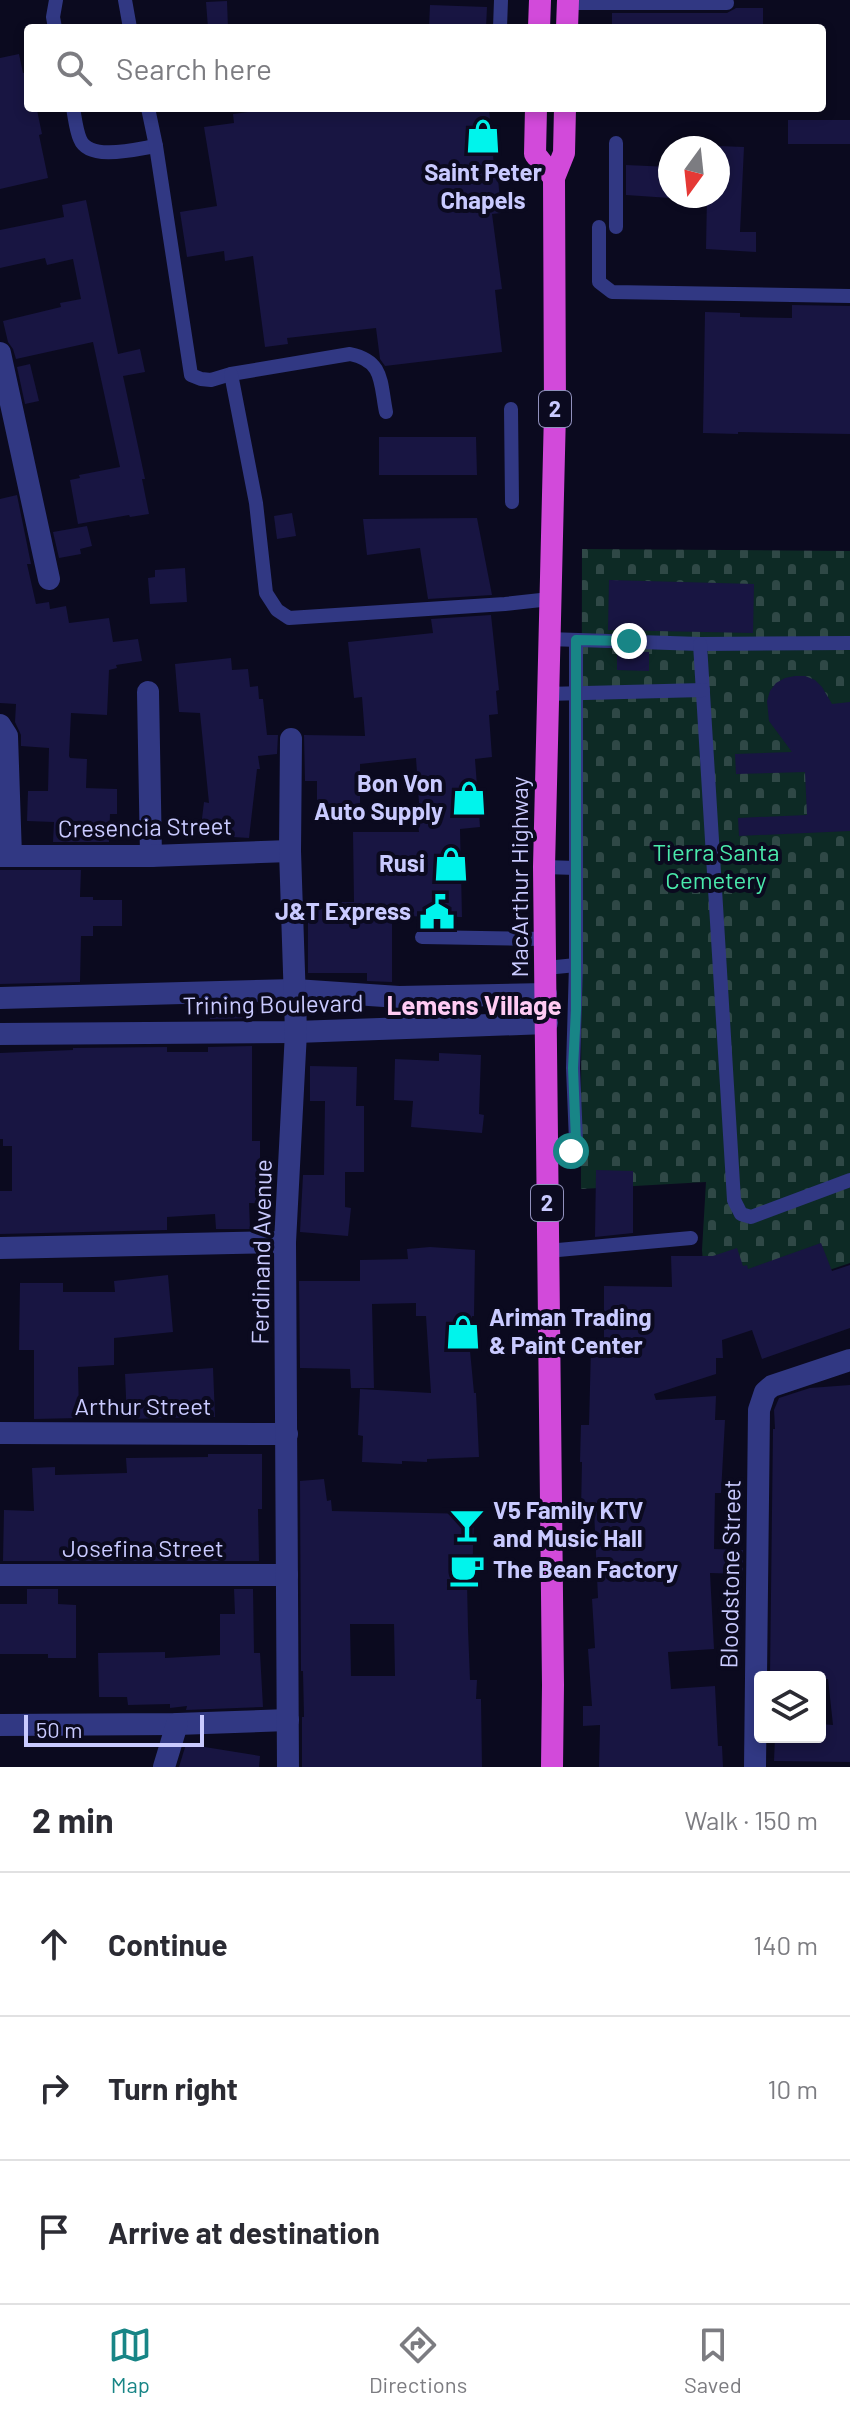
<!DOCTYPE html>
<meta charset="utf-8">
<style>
:root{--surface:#fff;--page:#f7f7f7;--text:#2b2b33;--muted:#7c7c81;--line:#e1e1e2;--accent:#188586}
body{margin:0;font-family:Barlow,sans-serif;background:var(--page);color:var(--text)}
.controls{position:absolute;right:24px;bottom:24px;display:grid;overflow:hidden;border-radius:8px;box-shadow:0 4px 12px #0003}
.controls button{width:72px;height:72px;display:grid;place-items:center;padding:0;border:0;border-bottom:2px solid var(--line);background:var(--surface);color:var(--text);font:40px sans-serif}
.compass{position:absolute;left:658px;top:136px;width:72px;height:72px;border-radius:50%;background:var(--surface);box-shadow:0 4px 12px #0003;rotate:195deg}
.scale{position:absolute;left:24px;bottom:20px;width:180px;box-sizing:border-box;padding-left:8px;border:4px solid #c9caff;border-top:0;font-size:22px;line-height:28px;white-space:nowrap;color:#c9caff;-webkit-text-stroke:6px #0b0a1f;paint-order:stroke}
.stop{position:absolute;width:24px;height:24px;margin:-18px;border:6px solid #188586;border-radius:50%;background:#fff}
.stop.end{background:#188586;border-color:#fff;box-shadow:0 2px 8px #0008}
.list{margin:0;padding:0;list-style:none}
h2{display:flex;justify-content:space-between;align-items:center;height:104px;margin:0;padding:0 32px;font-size:34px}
h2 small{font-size:26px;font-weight:400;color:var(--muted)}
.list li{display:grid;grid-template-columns:52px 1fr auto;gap:24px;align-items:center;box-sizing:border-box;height:144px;padding:0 32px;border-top:2px solid var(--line)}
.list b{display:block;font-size:30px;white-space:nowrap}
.list em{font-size:26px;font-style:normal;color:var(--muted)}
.icon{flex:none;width:44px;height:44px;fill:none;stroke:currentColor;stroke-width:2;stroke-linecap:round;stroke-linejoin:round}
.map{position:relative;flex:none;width:850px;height:1767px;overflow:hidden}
.search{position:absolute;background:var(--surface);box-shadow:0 4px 12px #0003;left:24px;right:24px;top:24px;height:88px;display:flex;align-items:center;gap:20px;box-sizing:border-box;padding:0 28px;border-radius:8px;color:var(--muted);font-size:30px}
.sheet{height:536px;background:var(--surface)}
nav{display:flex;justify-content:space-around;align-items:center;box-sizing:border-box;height:112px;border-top:2px solid var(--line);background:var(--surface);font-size:22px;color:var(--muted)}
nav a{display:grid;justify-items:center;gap:4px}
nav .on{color:var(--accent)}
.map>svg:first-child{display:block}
.cemetery{fill:url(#cemetery-stones)}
.building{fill:#181542;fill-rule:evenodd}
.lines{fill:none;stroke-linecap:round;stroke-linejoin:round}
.service{stroke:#313883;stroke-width:14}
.minor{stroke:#313883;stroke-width:22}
.trunk{stroke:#d24ada;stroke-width:22}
.route{stroke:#188586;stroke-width:10}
.labels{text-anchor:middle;stroke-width:8;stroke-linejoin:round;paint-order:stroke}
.shield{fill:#0b0a1f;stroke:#9090bc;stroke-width:2}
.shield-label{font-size:22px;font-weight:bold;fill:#c9caff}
.poi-label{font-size:24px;font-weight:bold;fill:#c9caff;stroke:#0b0a1f;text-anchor:end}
.street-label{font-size:24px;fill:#c9caff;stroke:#0b0a1f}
.park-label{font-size:24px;fill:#4aeaac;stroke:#0b0a1f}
.neighbourhood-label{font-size:26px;font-weight:bold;fill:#ffcbf3;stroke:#0b0a1f}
</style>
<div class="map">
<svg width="850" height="1767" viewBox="0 0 850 1767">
<defs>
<pattern id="cemetery-stones" width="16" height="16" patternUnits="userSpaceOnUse" patternTransform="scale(2)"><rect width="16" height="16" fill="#0d2a25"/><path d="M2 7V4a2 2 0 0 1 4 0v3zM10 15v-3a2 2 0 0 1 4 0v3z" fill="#2f4846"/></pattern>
</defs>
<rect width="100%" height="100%" fill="#0b0a1f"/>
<polygon class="cemetery" points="582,549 850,551 850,1263 707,1311 702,1250 706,1182 581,1189"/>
<g class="building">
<polygon points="227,1 228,28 208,28 206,2"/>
<polygon points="430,5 487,7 486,28 429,28"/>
<polygon points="736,8 763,8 763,28 612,28 612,13 727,13"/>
<polygon points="19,54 23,73 28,72 28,112 37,110 42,134 39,135 48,178 0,189 0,58"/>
<polygon points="280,108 489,108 495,178 498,178 501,213 492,214 502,289 495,290 502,352 385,366 380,359 376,328 287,338 288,344 265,347 253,256 225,261 224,251 187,257 180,212 217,206 204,127 234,123 233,114"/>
<rect x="788" y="120" width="62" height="24"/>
<polygon points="718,146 744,147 740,232 756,232 756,252 706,249 707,196 718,196"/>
<polygon points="626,165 670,167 670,198 626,195"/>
<polygon points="86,200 118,354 140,349 145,372 123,376 145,479 142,479 149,514 130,517 129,515 78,524 70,480 80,478 79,475 120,467 93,342 16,359 13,349 8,342 3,321 61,307 60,303 81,299 73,259 47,265 45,258 0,268 0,230 64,217 62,205"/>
<polygon points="792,305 850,306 850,434 738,432 738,434 703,433 705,312 740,313 740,317 792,318"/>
<polygon points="30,364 39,401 25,404 17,367"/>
<polygon points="379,437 476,437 477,475 379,475"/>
<polygon points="17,495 31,564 27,564 36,604 49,602 50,609 66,606 69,623 109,618 113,642 138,639 142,661 116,665 117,668 109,670 107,715 71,713 69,756 70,758 87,759 86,788 117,789 117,814 110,814 109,842 53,842 54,822 27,821 28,791 48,791 49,748 21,746 21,735 15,722 16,704 0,703 0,499"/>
<polygon points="292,513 296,536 277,539 274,516"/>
<polygon points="477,518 492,595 428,599 420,548 367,555 363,519"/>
<polygon points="87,526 92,546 80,549 81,554 59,558 53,532"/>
<polygon points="185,568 187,602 150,604 148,578 155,577 155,570"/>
<polygon points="609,580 754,584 753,633 608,630"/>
<polygon points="491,615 499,690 496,691 498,714 489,715 492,757 475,759 480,827 460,829 462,917 392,916 392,982 367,981 367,973 308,973 308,902 354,902 353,832 419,832 415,804 419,803 416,758 360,764 360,809 317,808 317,781 305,781 304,735 365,736 362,697 354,698 348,642 433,633 431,619"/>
<polygon points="617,651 649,652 649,671 617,670"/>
<polygon points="231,658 232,670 248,669 250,687 258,686 259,699 263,699 267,735 278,735 277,754 258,756 260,769 257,769 249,838 200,835 204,802 209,803 200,713 179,712 175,664"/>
<polygon points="795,676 805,676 815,680 822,687 832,704 850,702 850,831 739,836 738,818 807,815 805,772 736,774 735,754 792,752 769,721 767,701 770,691 776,683 785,678"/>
<polygon points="0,870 81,870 80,897 93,897 93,900 122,900 122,926 93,926 93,936 81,936 80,982 0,984"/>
<polygon points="256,1005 255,1018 210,1019 211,1006"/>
<polygon points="252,1046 252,1141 260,1141 260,1185 274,1186 273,1204 249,1203 250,1229 216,1229 215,1214 167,1217 167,1230 0,1234 0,1191 12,1191 12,1146 3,1146 3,1139 0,1139 0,1053 73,1050 73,1048 167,1047 167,1052 208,1052 208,1047"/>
<polygon points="439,1053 481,1055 479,1114 484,1115 482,1133 411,1127 413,1101 394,1100 395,1059 439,1061"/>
<polygon points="310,1066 357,1067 356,1106 364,1106 364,1172 345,1172 345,1207 351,1208 348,1236 300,1232 303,1175 324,1175 325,1101 310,1101"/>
<polygon points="596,1170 633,1171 633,1233 595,1237"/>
<polygon points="821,1243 832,1271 850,1265 850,1328 762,1359 752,1330 722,1340 723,1358 716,1358 716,1374 654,1394 656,1400 716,1396 715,1420 725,1420 721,1493 715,1493 714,1549 743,1550 743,1574 710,1573 714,1649 668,1652 671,1689 715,1686 718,1746 722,1746 723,1767 599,1767 600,1725 583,1726 583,1706 592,1706 588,1649 595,1648 592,1599 598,1598 594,1510 581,1510 582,1462 580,1462 581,1425 589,1425 591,1348 604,1349 604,1286 672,1287 671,1256 713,1256 737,1248 743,1266 747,1265 748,1269"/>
<polygon points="430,1247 475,1250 474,1316 472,1316 472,1340 469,1340 474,1393 476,1393 479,1457 427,1459 427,1462 402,1461 402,1464 362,1462 363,1436 358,1435 360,1389 431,1393 426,1316 416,1316 416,1303 372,1304 374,1388 351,1388 350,1369 300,1368 299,1281 360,1281 360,1260 408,1259 407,1249"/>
<polygon points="168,1275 173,1332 114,1338 114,1365 78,1367 79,1418 34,1419 34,1350 19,1350 20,1283 63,1283 63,1292 115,1292 114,1281"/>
<polygon points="213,1368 215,1417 127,1419 125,1374"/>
<polygon points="850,1385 850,1762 774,1761 775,1737 820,1737 820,1724 833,1725 828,1679 820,1679 820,1677 770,1677 773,1429 775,1429 774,1410 779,1398 810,1388"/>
<polygon points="208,1454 262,1454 262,1509 258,1509 259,1561 3,1561 4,1510 34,1511 32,1468 55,1467 55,1475 127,1473 126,1458 208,1457"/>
<path d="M324 1479 327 1501 331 1500 332 1511 474 1514 472 1582H467L468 1629 470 1680H477L476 1699H481L482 1767H302V1717H304L303 1671H301L300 1481ZM350 1624H394L395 1676H351Z"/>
<polygon points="27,1589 58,1589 58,1604 76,1605 76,1658 48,1658 48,1654 0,1654 0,1604 27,1604"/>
<polygon points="234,1589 253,1589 254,1653 260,1653 263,1707 186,1710 187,1706 170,1708 170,1704 128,1705 127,1697 99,1697 98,1653 165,1652 165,1658 220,1655 220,1614 235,1614"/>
<polygon points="186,1744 260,1756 259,1767 179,1767"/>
</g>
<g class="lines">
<g class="service">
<polyline points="125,0 130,28"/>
<polyline points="568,3 727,3"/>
<polyline points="55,28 53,17 56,0"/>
<polyline points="500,28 501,0"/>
<path d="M73 108C75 118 76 130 80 139 89 162 137 149 156 146"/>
<path d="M148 108 156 146 191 375 201 379 211 380 231 374 350 354C384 361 380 382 386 412"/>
<polyline points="599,227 599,282 612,292 850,296"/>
<polyline points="616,227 616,143"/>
<polyline points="231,374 256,503 266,593 277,610 289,618 505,604 550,599"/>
<polyline points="511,409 512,502"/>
<polyline points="548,639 700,644 850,643"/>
<polyline points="700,644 734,1200 741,1214 751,1217 850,1180"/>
<polyline points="546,694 703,690"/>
<polyline points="544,867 576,868"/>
<polyline points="422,937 545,939"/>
<polyline points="546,968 576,965"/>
<polyline points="547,1152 571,1151 576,1141 573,1068 576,965 576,640"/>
<polyline points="547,1251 691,1238"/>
</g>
<g class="minor">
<polyline points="0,353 49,579"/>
<polyline points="148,692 151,856"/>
<polyline points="0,725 7,736 11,856"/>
<polyline points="0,856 151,856 290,851"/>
<polyline points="0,998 295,990 399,997 546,994"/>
<polyline points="0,1034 296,1032 547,1023"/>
<polyline points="0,1248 285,1242"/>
<polyline points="0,1433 287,1434"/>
<polyline points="0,1575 287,1575"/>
<polyline points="0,1725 177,1724 288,1720"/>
<polyline points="164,1767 177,1724"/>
<polyline points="288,1767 285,1242 296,1032 290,851 291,739"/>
<polyline points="755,1767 759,1410 765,1392 772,1386 850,1360"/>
</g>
<g class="trunk">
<polyline points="539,28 540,0"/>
<polyline points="567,28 568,0"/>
<polyline points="536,108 535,154 554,178"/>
<polyline points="552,1767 553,1685 544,867 555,412 554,178 564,153 565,108"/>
</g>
</g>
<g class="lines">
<polyline class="route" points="571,1151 576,1141 573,1068 576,1010 576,640 629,641"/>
</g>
<defs>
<g id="shop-bare" transform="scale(2.76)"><path d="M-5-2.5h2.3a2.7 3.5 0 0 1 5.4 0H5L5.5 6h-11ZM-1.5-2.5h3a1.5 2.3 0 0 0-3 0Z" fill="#00f4ec" stroke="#0b0a1f" stroke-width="2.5" paint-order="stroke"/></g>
<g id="civic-bare" transform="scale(2.76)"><path d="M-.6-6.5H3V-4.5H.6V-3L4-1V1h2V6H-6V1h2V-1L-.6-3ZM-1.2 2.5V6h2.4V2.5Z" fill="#00f4ec" stroke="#0b0a1f" stroke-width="2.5" paint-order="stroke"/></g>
<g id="bar-bare" transform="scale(2.76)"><path d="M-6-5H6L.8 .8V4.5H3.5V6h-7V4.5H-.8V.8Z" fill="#00f4ec" stroke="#0b0a1f" stroke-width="2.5" paint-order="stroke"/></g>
<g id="cafe-bare" transform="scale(2.76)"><path d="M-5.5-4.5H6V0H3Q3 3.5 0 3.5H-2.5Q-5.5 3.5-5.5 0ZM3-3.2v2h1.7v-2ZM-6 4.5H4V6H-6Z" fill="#00f4ec" stroke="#0b0a1f" stroke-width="2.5" paint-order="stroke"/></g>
</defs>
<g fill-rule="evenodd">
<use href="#shop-bare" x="483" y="136"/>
<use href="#shop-bare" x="469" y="798"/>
<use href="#shop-bare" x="451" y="864"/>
<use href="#civic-bare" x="437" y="912"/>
<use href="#shop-bare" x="463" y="1332"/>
<use href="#bar-bare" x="467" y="1525"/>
<use href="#cafe-bare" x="467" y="1570"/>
</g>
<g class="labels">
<g class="shield">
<rect x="539" y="391" width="32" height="36" rx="6"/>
<rect x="531" y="1185" width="32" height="36" rx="6"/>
</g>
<g class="shield-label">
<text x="555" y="417">2</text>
<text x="547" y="1211">2</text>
</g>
<g class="poi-label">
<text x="483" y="181" text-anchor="middle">Saint Peter<tspan x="483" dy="28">Chapels</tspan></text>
<text x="443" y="792">Bon Von<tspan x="443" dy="28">Auto Supply</tspan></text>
<text x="425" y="872">Rusi</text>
<text x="411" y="920">J&amp;T Express</text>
<text x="489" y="1326" text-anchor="start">Ariman Trading<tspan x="489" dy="28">&amp; Paint Center</tspan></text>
<text x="493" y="1519" text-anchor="start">V5 Family KTV<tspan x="493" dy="28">and Music Hall</tspan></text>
<text x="493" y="1578" text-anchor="start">The Bean Factory</text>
</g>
<g class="street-label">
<text transform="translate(145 828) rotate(-1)" y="8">Cresencia Street</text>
<text transform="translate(520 877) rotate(-90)" y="8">MacArthur Highway</text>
<text transform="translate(273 1005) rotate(-1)" y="8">Trining Boulevard</text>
<text transform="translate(262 1252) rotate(-89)" y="8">Ferdinand Avenue</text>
<text x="143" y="1415">Arthur Street</text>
<text x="143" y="1557">Josefina Street</text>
<text transform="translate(731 1574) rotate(-89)" y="8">Bloodstone Street</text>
</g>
<g class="park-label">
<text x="716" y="861">Tierra Santa<tspan x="716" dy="28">Cemetery</tspan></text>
</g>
<g class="neighbourhood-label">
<text x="474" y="1015">Lemens Village</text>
</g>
</g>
</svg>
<div class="controls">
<button><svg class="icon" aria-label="layers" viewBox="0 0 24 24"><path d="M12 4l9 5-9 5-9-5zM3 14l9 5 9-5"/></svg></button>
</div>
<svg class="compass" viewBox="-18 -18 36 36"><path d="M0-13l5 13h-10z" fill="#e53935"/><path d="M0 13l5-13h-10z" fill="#7c7c81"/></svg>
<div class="scale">50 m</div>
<div class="stop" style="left:571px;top:1151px"></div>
<div class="stop end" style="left:629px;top:641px"></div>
<div class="search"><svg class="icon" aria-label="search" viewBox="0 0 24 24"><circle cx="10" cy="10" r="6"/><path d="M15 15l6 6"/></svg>Search here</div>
</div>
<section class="sheet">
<h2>2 min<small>Walk · 150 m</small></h2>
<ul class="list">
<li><svg class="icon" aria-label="ahead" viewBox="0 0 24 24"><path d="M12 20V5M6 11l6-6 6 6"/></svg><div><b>Continue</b></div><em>140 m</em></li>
<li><svg class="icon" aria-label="right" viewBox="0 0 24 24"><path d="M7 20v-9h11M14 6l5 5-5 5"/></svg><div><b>Turn right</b></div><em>10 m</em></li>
<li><svg class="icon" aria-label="arrive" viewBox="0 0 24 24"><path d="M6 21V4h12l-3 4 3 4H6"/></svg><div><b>Arrive at destination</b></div></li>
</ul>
</section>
<nav>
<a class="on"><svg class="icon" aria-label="map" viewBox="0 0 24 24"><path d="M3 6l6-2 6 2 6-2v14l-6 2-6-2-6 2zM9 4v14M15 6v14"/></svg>Map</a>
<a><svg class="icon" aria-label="directions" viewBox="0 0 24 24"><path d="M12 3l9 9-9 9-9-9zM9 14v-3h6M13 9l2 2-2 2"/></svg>Directions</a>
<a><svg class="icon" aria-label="saved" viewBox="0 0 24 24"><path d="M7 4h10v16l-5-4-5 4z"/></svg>Saved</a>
</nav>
